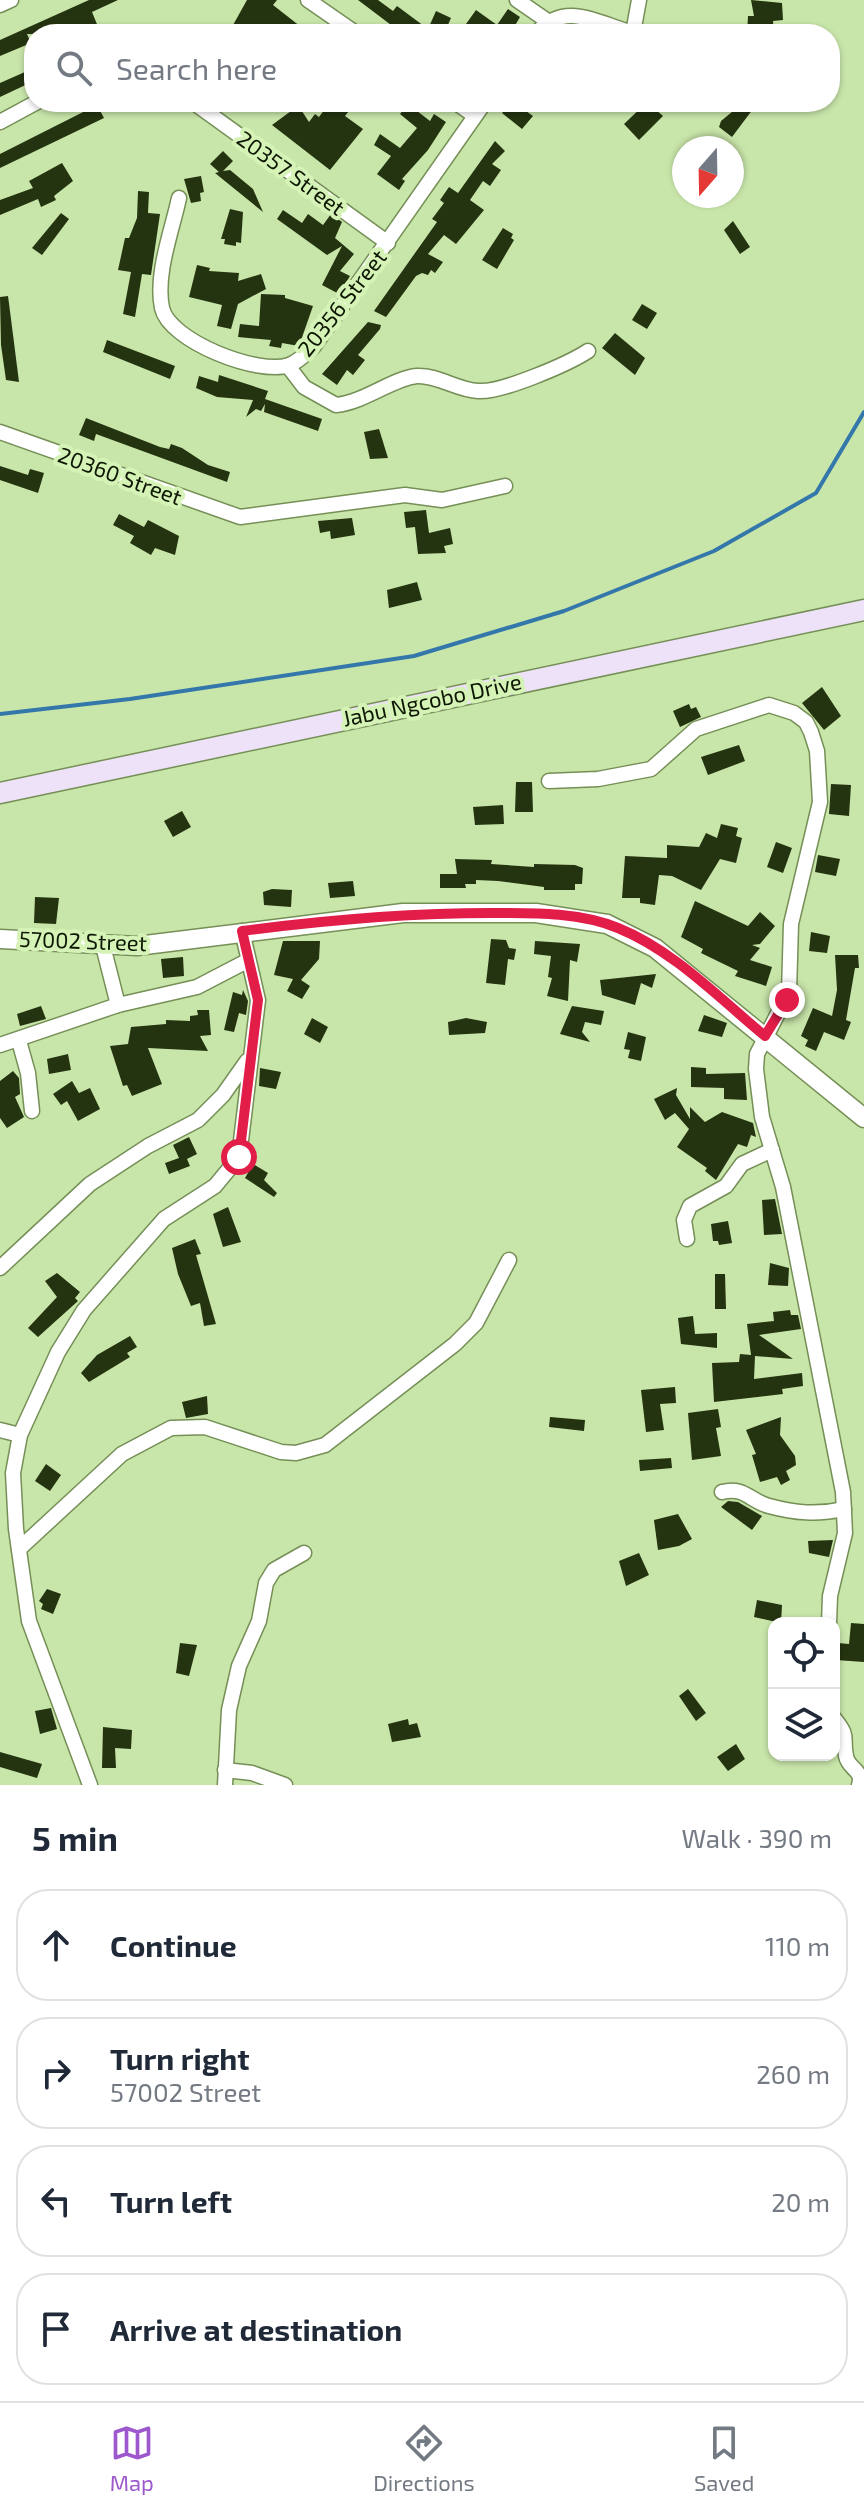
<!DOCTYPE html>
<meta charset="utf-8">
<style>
:root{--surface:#fff;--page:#f2f2f3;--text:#1f2937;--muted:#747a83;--line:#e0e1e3;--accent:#9d58cd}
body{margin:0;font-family:"Exo 2",sans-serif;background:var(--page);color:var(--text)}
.controls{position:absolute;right:24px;bottom:24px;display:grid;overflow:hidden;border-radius:16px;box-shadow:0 2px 6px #0004}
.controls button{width:72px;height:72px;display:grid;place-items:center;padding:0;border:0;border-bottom:2px solid var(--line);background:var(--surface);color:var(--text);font:40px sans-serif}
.compass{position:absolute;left:672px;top:136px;width:72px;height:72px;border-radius:50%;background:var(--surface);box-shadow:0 2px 6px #0004;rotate:200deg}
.stop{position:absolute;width:24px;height:24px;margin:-18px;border:6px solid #e11d48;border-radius:50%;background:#fff}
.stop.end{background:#e11d48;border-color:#fff;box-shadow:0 2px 8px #0008}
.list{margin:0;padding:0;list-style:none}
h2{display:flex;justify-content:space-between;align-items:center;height:104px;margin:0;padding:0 32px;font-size:34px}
h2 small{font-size:26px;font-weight:400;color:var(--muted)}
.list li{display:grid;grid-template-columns:52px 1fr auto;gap:24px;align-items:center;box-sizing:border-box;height:112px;margin:0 16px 16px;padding:0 16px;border:2px solid var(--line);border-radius:32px}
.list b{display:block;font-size:30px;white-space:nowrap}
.list p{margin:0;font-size:26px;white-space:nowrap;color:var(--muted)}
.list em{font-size:26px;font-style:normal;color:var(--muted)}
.icon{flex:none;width:44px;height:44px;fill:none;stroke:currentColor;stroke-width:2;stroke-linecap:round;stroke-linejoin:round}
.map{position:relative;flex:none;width:864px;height:1785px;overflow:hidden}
.search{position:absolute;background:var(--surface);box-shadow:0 2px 6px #0004;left:24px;right:24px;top:24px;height:88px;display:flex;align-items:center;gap:20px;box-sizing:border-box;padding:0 28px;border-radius:32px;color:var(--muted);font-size:30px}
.sheet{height:616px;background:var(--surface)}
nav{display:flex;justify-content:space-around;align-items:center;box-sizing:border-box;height:112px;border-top:2px solid var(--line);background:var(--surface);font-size:22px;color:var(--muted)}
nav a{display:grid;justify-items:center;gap:4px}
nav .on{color:var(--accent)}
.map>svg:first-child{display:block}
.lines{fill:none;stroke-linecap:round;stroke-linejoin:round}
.stream{stroke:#3477aa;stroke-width:4}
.building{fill:#243310}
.minor-casing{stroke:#758f57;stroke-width:17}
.tertiary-casing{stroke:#758f57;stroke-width:21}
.secondary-casing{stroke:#758f57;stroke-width:23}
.minor{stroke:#fff;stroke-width:14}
.tertiary{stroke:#fff;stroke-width:18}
.secondary{stroke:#ede2f7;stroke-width:20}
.route{stroke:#e11d48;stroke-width:10}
.labels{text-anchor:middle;stroke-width:8;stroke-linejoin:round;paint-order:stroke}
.street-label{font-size:22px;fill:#0d1703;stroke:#d6f3b7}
</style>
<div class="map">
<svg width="864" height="1785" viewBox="0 0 864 1785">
<rect width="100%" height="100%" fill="#c9e6aa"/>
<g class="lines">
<polyline class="stream" points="0,714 130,699 414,656 564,611 714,551 816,493 864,412"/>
</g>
<g class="building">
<polygon points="89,0 118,0 92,12 101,34 27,34 31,43 0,56 0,40"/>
<polygon points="247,0 277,0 273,5 310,34 228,34"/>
<polygon points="358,0 378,0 393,11 397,6 428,29 436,11 451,18 444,34 403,34"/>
<polygon points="751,0 782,3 783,20 773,21 774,34 747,34 748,16 754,16"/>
<polygon points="508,9 520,17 510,34 480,34 466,24 476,10 497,25"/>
<polygon points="34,68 34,81 0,97 0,83"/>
<polygon points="292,102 296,102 309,122 315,114 319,117 330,102 345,102 352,107 345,116 363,129 330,170 272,125 291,111"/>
<polygon points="512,102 536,102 526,111 533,116 522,129 502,113"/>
<polygon points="647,102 663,116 639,140 624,124"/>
<polygon points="744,102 753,109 732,137 719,127 721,121"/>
<polygon points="408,104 430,121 434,114 446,122 428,150 402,179 405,181 399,190 377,174 391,156 374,145 380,134 400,148 417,128 400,114"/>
<polygon points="97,105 104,118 0,168 0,154"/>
<polygon points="495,141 505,151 492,164 501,170 490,186 483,181 470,200 484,210 456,244 444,235 428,254 443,262 435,273 431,270 428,275 422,273 416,276 386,317 374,311 437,222 432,219 444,203 440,200 449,187 458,193"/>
<polygon points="223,151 233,161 223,171 230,170 253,189 263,212 215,173 219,172 210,164"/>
<polygon points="62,163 73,181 54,196 56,200 41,207 38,199 0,215 0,200 33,188 29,181"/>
<polygon points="201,176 204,192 200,193 201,201 191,203 184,179"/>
<polygon points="138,191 149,192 148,213 160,214 151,275 142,274 135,317 123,314 131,272 118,270 125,238 129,238 137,218"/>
<polygon points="230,209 243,212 241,243 236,242 236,246 224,244 225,239 221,239"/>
<polygon points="283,210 302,223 308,214 323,225 331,214 342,222 335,238 354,254 340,271 350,276 339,294 322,285 342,246 327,255 277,219"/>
<polygon points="61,213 69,219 42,255 32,248"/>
<polygon points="733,221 750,247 740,254 724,230"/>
<polygon points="503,228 513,234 511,238 514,240 497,269 482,260"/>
<polygon points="197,265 210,268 209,271 239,273 238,281 261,274 266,289 238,304 231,329 217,326 222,305 189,297"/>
<polygon points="261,294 285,295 285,298 313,306 299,346 282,343 281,348 269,346 271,340 238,337 240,324 259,326"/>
<polygon points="8,296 11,319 19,382 6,380 1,345 0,297"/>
<polygon points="642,304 657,313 647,329 632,320"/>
<polygon points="368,322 381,325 380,329 358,355 365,360 353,375 347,370 337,385 322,374"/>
<polygon points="615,333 645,358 635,375 602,348"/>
<polygon points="107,340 175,366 170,379 103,352"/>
<polygon points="219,375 268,391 265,399 322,419 318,431 264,412 265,404 261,411 256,409 246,417 253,400 217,397 196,388 199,376 218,382"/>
<polygon points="86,418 160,447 169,449 171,444 182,448 208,465 230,472 227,482 96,434 94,441 79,435"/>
<polygon points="379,429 388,458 370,459 364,432"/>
<polygon points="0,466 28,475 30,469 44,473 38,493 0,480"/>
<polygon points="426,510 429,533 450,528 453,544 444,546 446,553 418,554 415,527 406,528 404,512"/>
<polygon points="119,514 144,527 148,520 179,536 175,555 155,548 151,555 130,543 134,536 113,525"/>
<polygon points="352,518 355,535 331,539 330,531 320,533 318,521"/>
<polygon points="417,582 422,600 389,608 387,590"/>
<polygon points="822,687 841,716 824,730 802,703"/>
<polygon points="689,704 691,709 696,707 701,717 680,727 673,711"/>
<polygon points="739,745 745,761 708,775 701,757"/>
<polygon points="516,782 532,782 533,812 515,812"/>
<polygon points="831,784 851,785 849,816 829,814"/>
<polygon points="503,805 504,824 475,825 473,807"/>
<polygon points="182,811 191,827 173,837 164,821"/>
<polygon points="721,824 738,828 736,836 742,838 736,863 720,859 701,890 672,876 659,875 655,905 640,903 640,898 622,898 625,856 667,858 667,845 699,847 706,833 717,838"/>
<polygon points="776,842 792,848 783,873 767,867"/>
<polygon points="818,855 840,859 836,876 815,872"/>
<polygon points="455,859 492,860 491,864 534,867 534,864 575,865 583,868 582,884 575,884 575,890 544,890 544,887 498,881 476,880 476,884 465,884 466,888 440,888 440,874 457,874"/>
<polygon points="353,881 355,896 330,898 328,883"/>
<polygon points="272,889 292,890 291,907 264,905 263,892"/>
<polygon points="35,897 59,898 56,924 34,923"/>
<polygon points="695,901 748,926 760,912 775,926 760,944 752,945 760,948 750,960 772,967 766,986 735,976 738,971 701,953 703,949 681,937"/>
<polygon points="811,932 830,936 827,953 809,951"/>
<polygon points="491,939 506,940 509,948 516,949 514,960 508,959 505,985 486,983"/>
<polygon points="283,941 320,941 319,959 301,980 310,986 302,999 287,991 293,979 274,975"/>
<polygon points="535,941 580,944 577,962 570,960 568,1001 547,996 552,978 548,977 551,956 534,954"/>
<polygon points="835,955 858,955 859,968 855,968 846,1020 851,1022 844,1040 824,1032 816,1051 805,1046 808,1040 801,1036 813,1008 832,1016 837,990"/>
<polygon points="183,957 184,976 163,978 161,959"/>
<polygon points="656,974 652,988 641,983 635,1005 602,995 600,980"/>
<polygon points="243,990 248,1001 246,1015 239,1013 234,1032 224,1030 233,992 242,995"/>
<polygon points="41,1006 46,1019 20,1026 17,1014"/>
<polygon points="572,1006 604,1011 601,1025 585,1022 582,1032 590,1042 560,1034"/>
<polygon points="197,1010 209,1010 211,1035 200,1036 208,1051 148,1048 162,1084 132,1096 127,1085 123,1086 110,1046 128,1044 131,1027 166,1024 166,1020 190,1021 190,1016 198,1015"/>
<polygon points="704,1015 727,1023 722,1037 698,1031"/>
<polygon points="312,1018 328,1027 320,1043 304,1034"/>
<polygon points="466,1018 487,1022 485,1033 449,1035 448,1022"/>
<polygon points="628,1032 646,1037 641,1061 628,1058 630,1050 624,1049"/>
<polygon points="68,1054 71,1070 49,1074 47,1059"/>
<polygon points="691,1067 706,1068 706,1074 745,1073 747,1100 724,1099 724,1088 691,1087"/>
<polygon points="260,1068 281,1072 276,1089 259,1086"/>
<polygon points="13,1071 19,1078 20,1094 15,1097 24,1117 7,1128 0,1118 0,1081"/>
<polygon points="72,1081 79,1093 90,1088 100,1109 78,1121 67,1101 61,1105 53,1094"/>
<polygon points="677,1088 676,1095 690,1119 690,1107 705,1122 722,1112 753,1123 756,1137 751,1135 747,1147 738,1144 716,1180 705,1171 707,1168 677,1147 689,1129 675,1113 665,1120 654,1099"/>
<polygon points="189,1137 197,1154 187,1159 190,1166 169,1174 165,1163 179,1158 173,1145"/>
<polygon points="253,1164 268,1173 264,1180 277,1193 274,1197 245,1178"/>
<polygon points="775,1199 782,1234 764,1235 762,1200"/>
<polygon points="228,1207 241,1242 223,1247 213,1214"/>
<polygon points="728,1221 732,1243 719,1245 718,1241 713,1241 711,1224"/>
<polygon points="195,1239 201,1254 196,1255 216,1324 204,1326 200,1303 191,1306 178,1274 172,1248"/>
<polygon points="770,1263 789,1268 788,1286 768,1285"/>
<polygon points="57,1273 80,1292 75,1298 78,1301 38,1337 28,1328 57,1297 45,1281"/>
<polygon points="715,1274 725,1274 726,1309 715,1309"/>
<polygon points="790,1310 791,1315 798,1315 801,1329 759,1335 793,1359 755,1356 754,1379 802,1373 803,1386 782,1389 783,1394 714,1402 712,1363 739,1362 740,1354 751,1355 747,1324 774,1321 773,1312"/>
<polygon points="693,1316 695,1334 717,1333 717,1348 681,1344 678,1318"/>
<polygon points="130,1336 137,1347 127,1353 130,1357 89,1382 81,1373 97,1355"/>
<polygon points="675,1387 676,1403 660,1404 664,1430 646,1432 641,1390"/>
<polygon points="207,1396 208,1414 186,1418 182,1402"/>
<polygon points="718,1409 721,1427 716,1428 721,1456 692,1460 688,1413"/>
<polygon points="550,1417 585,1420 584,1431 549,1427"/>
<polygon points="781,1417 780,1435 795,1456 796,1465 786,1471 790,1480 781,1485 777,1477 760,1482 752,1455 756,1454 746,1430"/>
<polygon points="671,1458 672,1468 640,1471 639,1460"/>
<polygon points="46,1464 61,1475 50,1491 35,1481"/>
<polygon points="728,1501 738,1502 762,1516 752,1530 721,1507"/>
<polygon points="678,1514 692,1539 679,1546 658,1550 654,1520"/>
<polygon points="833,1540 829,1557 809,1553 808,1541"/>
<polygon points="639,1553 649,1575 626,1586 619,1561"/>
<polygon points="47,1589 61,1594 53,1614 41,1609 43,1604 39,1601"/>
<polygon points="757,1600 782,1605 781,1623 754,1617"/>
<polygon points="851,1623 864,1624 864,1662 836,1660 838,1643 849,1644"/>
<polygon points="180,1643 197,1645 189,1676 176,1673"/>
<polygon points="688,1689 706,1713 696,1721 679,1696"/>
<polygon points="51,1708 57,1729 40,1734 35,1711"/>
<polygon points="408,1719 409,1725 417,1723 421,1737 392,1742 388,1724"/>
<polygon points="103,1727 132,1730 131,1749 115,1748 116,1768 102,1768"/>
<polygon points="736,1744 745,1759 728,1771 717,1757"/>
<polygon points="0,1752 42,1764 37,1778 0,1767"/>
</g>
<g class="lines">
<g class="minor-casing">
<g id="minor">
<polyline points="308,0 357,34"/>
<polyline points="517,0 546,20"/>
<polyline points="0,5 11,0"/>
<path d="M536 34C564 0 597 23 633 33L639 0"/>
<polyline points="193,102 388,243"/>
<polyline points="455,102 475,116"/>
<polyline points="0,122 37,102"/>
<path d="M179 198C172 231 155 274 162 308 169 341 259 376 289 365 300 361 306 353 314 346L485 102"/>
<path d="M288 366 304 387 336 405C365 402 393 378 417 376 438 375 457 390 478 391 501 393 568 364 588 351"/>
<polyline points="0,432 240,517 405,495 442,500 505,486"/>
<polyline points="549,781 598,779 651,769 696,729 769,705 794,713 806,722 811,732 817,751 820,802 791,924 789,992 757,1054 756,1069 762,1117 783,1187 843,1492 845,1533 830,1596 829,1623"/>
<polyline points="103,946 118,1005"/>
<polyline points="19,1041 28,1073 32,1111"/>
<polyline points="0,1045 118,1005 197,987 247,961"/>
<polyline points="687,1239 684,1220 690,1206 726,1186 742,1164 772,1150"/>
<polyline points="0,1268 90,1184 148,1146 198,1120 223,1095 247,1061"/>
<polyline points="0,1430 20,1435"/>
<path d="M722 1492C744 1486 750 1501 769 1506 795 1513 817 1515 844 1509"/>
<polyline points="19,1549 122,1454 171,1428 205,1427 281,1452 296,1453 325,1445 455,1344 476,1323 509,1260"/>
<path d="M834 1718C850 1738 842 1735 846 1756 848 1769 864 1770 859 1785"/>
<polyline points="225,1770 252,1773 285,1785"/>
<polyline points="90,1785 29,1621 16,1529 13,1473 20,1435 58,1352 84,1310 164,1219 215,1186 239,1157 258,1000 242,931"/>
<polyline points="225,1785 229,1710 239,1666 259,1621 266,1583 274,1570 304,1553"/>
</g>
</g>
<g class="tertiary-casing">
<polyline id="tertiary" points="0,939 137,946 403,913 536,913 607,924 655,948 864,1118"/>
</g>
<g class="secondary-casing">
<polyline id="secondary" points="0,793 864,610"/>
</g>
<use href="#minor" class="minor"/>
<use href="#tertiary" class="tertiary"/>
<use href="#secondary" class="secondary"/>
</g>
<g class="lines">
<path class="route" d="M239 1157 258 1000 242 931C326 920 408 913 492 913 533 913 579 912 618 928 673 950 720 999 765 1036L787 1000"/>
</g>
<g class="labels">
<g class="street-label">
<text transform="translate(291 173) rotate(36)" y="8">20357 Street</text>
<text transform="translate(342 303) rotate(-52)" y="8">20356 Street</text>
<text transform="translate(120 476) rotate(20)" y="8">20360 Street</text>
<text transform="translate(432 700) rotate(-12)" y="8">Jabu Ngcobo Drive</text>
<text transform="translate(83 941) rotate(2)" y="8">57002 Street</text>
</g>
</g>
</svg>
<div class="controls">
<button><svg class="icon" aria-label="locate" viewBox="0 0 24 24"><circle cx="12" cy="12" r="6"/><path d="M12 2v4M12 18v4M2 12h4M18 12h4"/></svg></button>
<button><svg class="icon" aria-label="layers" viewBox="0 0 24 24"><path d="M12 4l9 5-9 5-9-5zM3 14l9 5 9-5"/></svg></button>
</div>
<svg class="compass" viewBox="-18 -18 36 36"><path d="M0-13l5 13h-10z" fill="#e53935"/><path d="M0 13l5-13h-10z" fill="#747a83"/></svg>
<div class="stop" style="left:239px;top:1157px"></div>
<div class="stop end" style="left:787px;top:1000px"></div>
<div class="search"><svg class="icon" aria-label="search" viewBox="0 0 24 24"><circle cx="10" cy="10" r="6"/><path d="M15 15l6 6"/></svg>Search here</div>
</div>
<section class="sheet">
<h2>5 min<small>Walk · 390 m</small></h2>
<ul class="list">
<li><svg class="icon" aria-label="ahead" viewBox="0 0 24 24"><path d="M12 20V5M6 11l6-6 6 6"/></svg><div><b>Continue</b></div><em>110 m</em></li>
<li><svg class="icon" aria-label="right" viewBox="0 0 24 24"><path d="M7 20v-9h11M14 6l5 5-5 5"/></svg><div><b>Turn right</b><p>57002 Street</p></div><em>260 m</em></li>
<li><svg class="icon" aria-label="left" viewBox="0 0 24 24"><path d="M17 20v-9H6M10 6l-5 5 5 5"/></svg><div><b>Turn left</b></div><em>20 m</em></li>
<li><svg class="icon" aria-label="arrive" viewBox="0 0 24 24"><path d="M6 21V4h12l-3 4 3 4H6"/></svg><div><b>Arrive at destination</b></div></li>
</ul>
</section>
<nav>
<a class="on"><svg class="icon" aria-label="map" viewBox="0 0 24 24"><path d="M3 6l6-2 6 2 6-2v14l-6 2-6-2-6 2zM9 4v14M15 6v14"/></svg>Map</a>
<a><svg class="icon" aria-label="directions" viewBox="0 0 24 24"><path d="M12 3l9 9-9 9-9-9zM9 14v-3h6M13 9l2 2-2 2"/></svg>Directions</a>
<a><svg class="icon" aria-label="saved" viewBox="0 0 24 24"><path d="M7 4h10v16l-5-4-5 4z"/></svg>Saved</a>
</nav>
